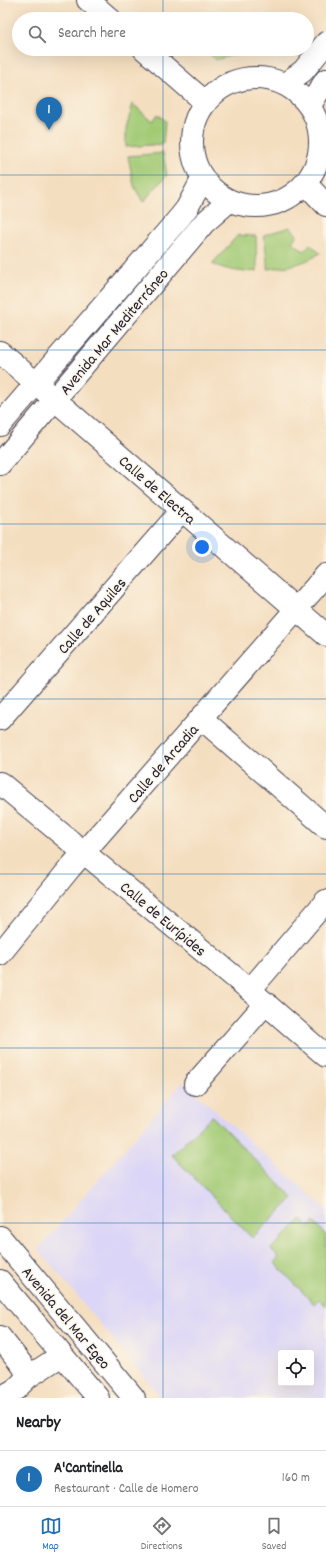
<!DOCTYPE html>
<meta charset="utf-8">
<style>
:root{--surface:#fff;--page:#f6f6f6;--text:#202124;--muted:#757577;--line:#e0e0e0;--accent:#1f6fb2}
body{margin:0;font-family:Dekko,sans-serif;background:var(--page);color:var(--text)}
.controls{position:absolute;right:12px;bottom:12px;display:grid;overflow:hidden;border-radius:4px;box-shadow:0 4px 16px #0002}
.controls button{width:36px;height:36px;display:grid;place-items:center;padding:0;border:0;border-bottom:1px solid var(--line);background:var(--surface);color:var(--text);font:20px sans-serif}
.you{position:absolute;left:202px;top:547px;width:14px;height:14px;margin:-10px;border:3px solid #fff;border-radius:50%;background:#1a73e8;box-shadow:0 0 0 6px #1a73e833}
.badge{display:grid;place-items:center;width:26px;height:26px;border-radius:50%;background:var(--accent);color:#fff;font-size:13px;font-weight:700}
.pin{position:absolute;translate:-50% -33px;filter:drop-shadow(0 1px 2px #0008)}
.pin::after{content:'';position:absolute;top:21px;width:14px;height:12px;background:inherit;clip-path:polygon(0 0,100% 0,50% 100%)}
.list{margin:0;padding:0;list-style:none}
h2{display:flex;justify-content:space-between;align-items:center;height:52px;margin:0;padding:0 16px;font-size:17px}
h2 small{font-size:13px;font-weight:400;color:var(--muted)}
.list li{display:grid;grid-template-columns:26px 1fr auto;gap:12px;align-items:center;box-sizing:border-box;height:56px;padding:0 16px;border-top:1px solid var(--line)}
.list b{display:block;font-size:15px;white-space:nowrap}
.list p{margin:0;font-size:13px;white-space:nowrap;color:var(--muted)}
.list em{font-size:13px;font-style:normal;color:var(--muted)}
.icon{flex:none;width:22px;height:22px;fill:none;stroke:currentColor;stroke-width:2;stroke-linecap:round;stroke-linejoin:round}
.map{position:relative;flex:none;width:326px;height:1398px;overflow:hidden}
.search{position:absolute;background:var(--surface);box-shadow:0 4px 16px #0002;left:12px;right:12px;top:12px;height:44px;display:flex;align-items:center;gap:10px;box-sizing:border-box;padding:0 14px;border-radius:22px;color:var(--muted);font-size:15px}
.sheet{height:108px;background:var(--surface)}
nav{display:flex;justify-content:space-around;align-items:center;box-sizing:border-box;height:56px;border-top:1px solid var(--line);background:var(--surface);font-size:11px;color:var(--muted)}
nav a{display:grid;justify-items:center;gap:2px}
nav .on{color:var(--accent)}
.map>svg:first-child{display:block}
.built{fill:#dbd6f7;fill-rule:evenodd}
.green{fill:#a2ca75;stroke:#627658}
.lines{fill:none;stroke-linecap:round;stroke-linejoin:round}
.minor-casing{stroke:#423e4f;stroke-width:24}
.minor{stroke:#fff;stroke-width:22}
.grid{fill:none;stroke:#1f6fb2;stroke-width:1;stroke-opacity:0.55}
.labels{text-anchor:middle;stroke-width:3;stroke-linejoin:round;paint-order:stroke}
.street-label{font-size:16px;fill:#22223b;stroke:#fcf5e5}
</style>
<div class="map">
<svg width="326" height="1398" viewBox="0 0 326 1398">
<rect width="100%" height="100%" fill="#fcf5e5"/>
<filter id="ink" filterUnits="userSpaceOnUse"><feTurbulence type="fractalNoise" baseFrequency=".025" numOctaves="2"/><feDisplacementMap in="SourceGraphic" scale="8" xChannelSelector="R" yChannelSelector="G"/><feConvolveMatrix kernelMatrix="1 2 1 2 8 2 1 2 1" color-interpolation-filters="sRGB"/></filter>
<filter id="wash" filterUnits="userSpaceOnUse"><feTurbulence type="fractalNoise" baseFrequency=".012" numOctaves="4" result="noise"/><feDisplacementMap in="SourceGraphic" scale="16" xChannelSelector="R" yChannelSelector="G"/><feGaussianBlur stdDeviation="0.9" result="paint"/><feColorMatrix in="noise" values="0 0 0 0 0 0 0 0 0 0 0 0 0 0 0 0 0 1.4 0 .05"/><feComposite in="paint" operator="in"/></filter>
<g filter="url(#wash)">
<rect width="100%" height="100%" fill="#f4dec0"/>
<path class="built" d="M183 1082 326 1209V1398H162L38 1249ZM281 1353H311V1383H281Z"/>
<g class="green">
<polygon points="204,49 240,49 240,53 216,60"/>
<polygon points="248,49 277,49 274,53 248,53"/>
<polygon points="133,104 152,121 157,114 165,121 163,144 126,147 126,128"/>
<polygon points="163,153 167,175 143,202 134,186 128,156"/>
<path d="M290 227 297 235 292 242 304 251 310 244 320 253C306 264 285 267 268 269L264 235Z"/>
<path d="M238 235 256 236 257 271C241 273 227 270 212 264Z"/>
<polygon points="212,1116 293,1198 252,1238 172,1155"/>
<polygon points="302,1219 309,1227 314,1222 326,1235 326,1306 319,1299 314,1304 274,1262 279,1257 271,1249"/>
</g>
</g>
<g filter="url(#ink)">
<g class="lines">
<g class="minor-casing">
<g id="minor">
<polyline points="88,0 110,19"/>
<polyline points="144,49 205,102"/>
<circle cx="256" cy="142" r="64"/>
<polyline points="285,84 303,71 326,43"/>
<polyline points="310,105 326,80"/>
<polyline points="306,184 326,205"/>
<polyline points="0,352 326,635"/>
<polyline points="0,425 180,217 187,208 203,178"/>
<polyline points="0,464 204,223 229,201"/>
<polyline points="201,718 326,827"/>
<polyline points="0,719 182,510"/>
<polyline points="0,783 250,990 326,1056"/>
<polyline points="0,954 70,868 326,575"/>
<polyline points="250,990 326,901"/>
<polyline points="195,1084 266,1003"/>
<polyline points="0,1237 134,1398"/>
<polyline points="0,1281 98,1398"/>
<polyline points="0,1337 23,1366 28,1377"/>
<polyline points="0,1398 16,1389 28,1377 62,1355"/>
</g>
</g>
<use href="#minor" class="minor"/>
</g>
</g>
<path class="grid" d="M163 0V19M163 49V1398M0 175H326M0 350H326M0 524H326M0 699H326M0 874H326M0 1048H326M0 1223H326"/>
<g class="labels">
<g class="street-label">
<text transform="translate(113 331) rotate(-50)" y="6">Avenida Mar Mediterráneo</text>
<text transform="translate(158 489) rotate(41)" y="6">Calle de Electra</text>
<text transform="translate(91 615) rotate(-49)" y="6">Calle de Aquiles</text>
<text transform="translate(162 763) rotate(-49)" y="6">Calle de Arcadia</text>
<text transform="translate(164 918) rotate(40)" y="6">Calle de Eurípides</text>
<text transform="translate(67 1317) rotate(50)" y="6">Avenida del Mar Egeo</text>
</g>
</g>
</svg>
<div class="controls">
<button><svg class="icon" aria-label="locate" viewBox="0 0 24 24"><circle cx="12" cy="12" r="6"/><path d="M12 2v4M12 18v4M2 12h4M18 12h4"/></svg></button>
</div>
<div class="you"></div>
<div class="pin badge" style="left:49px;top:130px">1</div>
<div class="search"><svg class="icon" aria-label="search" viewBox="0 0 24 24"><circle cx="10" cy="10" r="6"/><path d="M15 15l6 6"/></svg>Search here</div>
</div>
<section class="sheet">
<h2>Nearby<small></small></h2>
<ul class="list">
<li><span class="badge">1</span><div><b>A'Cantinella</b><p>Restaurant · Calle de Homero</p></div><em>160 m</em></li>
</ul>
</section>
<nav>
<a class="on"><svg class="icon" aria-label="map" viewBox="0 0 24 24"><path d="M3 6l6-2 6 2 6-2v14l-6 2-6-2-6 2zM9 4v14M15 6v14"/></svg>Map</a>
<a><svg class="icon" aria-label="directions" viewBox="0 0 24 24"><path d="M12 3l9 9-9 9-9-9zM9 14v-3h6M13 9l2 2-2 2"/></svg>Directions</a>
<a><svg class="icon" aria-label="saved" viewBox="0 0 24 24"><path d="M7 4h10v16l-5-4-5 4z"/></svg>Saved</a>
</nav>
